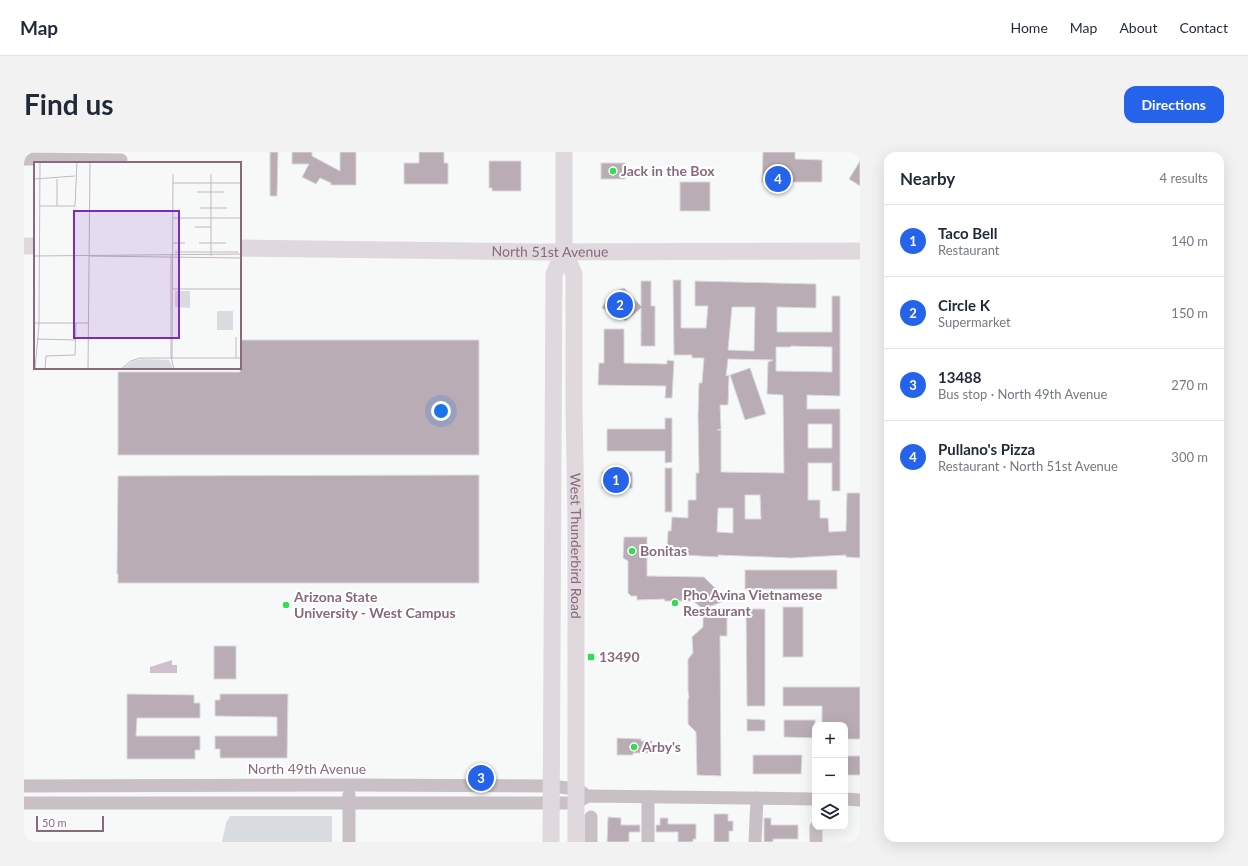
<!DOCTYPE html>
<meta charset="utf-8">
<style>
:root{--surface:#fff;--page:#f2f2f3;--text:#1f2937;--muted:#747a83;--line:#e0e1e3;--accent:#2563eb}
body{margin:0;font-family:Lato,sans-serif;background:var(--page);color:var(--text)}
.controls{position:absolute;right:12px;bottom:12px;display:grid;overflow:hidden;border-radius:8px;box-shadow:0 4px 16px #0002}
.controls button{width:36px;height:36px;display:grid;place-items:center;padding:0;border:0;border-bottom:1px solid var(--line);background:var(--surface);color:var(--text);font:20px sans-serif}
.scale{position:absolute;left:12px;bottom:10px;width:68px;box-sizing:border-box;padding-left:4px;border:2px solid #876a7c;border-top:0;font-size:11px;line-height:14px;white-space:nowrap;color:#876a7c;-webkit-text-stroke:3px #fff;paint-order:stroke}
.you{position:absolute;left:417px;top:259px;width:14px;height:14px;margin:-10px;border:3px solid #fff;border-radius:50%;background:#1a73e8;box-shadow:0 0 0 6px #1a73e833}
.badge{display:grid;place-items:center;width:26px;height:26px;border-radius:50%;background:var(--accent);color:#fff;font-size:13px;font-weight:700}
.pin{position:absolute;translate:-50% -50%;border:2px solid #fff;box-shadow:0 1px 4px #0006}
.list{margin:0;padding:0;list-style:none}
h2{display:flex;justify-content:space-between;align-items:center;height:52px;margin:0;padding:0 16px;font-size:17px}
h2 small{font-size:13px;font-weight:400;color:var(--muted)}
.list li{display:grid;grid-template-columns:26px 1fr auto;gap:12px;align-items:center;box-sizing:border-box;height:72px;padding:0 16px;border-top:1px solid var(--line)}
.list b{display:block;font-size:15px;white-space:nowrap}
.list p{margin:0;font-size:13px;white-space:nowrap;color:var(--muted)}
.list em{font-size:13px;font-style:normal;color:var(--muted)}
.icon{flex:none;width:22px;height:22px;fill:none;stroke:currentColor;stroke-width:2;stroke-linecap:round;stroke-linejoin:round}
.map{position:relative;flex:none;width:836px;height:690px;overflow:hidden;border-radius:12px}
header{display:flex;align-items:center;gap:24px;box-sizing:border-box;height:56px;padding:0 20px;background:var(--surface);border-bottom:1px solid var(--line)}
header strong{font-size:19px}
nav{display:flex;gap:22px;margin-inline-start:auto;font-size:14px}
.intro{display:flex;align-items:center;justify-content:space-between;box-sizing:border-box;height:96px;padding:0 24px}
h1{margin:0;font-size:28px}
.button{padding:10px 18px;border-radius:12px;background:var(--accent);color:#fff;font-size:14px;font-weight:700}
main{display:flex;gap:24px;padding:0 24px}
aside{flex:1;background:var(--surface);border-radius:12px;box-shadow:0 4px 16px #0002}
.map>svg:first-child{display:block}
.green{fill:#d8dce0}
.water{fill:#cec0cc}
.building{fill:#b9acb5;stroke:#d9dbdb;fill-rule:evenodd}
.lines{fill:none;stroke-linecap:round;stroke-linejoin:round}
.minor{stroke:#c9c0c5;stroke-width:13}
.major{stroke:#dfd8dc;stroke-width:17}
.poi-dot{fill:#33dd51;stroke:#fff;stroke-width:1.5}
.labels{text-anchor:middle;stroke-width:4;stroke-linejoin:round;paint-order:stroke}
.poi-label{font-size:14px;font-weight:bold;fill:#876a7c;stroke:#fff;text-anchor:start}
.street-label{font-size:14px;fill:#876a7c;stroke:#fff}
.inset-road{fill:none;stroke:#c3b7c0;stroke-width:1}
.view{fill:#7b2cbf;fill-opacity:0.15;stroke:#7b2cbf;stroke-width:2}
.inset-edge{fill:none;stroke:#876a7c;stroke-width:2}
</style>
<header>
<strong>Map</strong>
<nav><a>Home</a><a>Map</a><a>About</a><a>Contact</a></nav>
</header>
<div class="intro"><h1>Find us</h1><a class="button">Directions</a></div>
<main>
<div class="map">
<svg width="836" height="690" viewBox="0 0 836 690">
<rect width="100%" height="100%" fill="#f7f9f9"/>
<polygon class="green" points="206,664 308,664 308,690 198,690 202,671"/>
<polygon class="water" points="148,508 148,513 153,513 153,521 126,521 126,515"/>
<g class="building">
<polygon points="246,0 254,0 253,44 246,44"/>
<polygon points="268,0 288,0 288,4 316,19 316,0 332,0 332,33 307,33 307,31 296,26 292,32 278,25 285,12 268,12"/>
<polygon points="395,0 420,0 420,11 424,11 424,32 380,32 380,11 395,11"/>
<polygon points="739,0 771,0 771,7 798,8 798,30 738,30"/>
<polygon points="465,9 497,9 497,39 468,39 468,36 465,36"/>
<polygon points="836,9 836,34 825,27"/>
<rect x="577" y="11" width="24" height="16"/>
<rect x="656" y="30" width="30" height="29"/>
<path d="M649 128H657V176H682L684 154H671V129L792 132V156L753 155V180H808V144H816V244L783 243V257H816V339H808V311H784V348H796V366H804L805 380 822 379 823 341H836V406L822 405V403L767 406 694 403V405L643 402 644 379H647L648 365 664 366V348H672V321H675L674 263 675 231H678L680 206H668V203H650ZM708 155H731L730 199 704 198ZM767 194 808 195V220L752 219V195H767ZM704 207 749 208 744 210 743 242 759 243 760 321 697 320V278H693L697 277 696 253H704L705 223 702 224ZM784 272H808V296H784ZM721 343H736L737 367H721ZM694 356H709V381L693 380Z"/>
<polygon points="617,129 627,129 627,154 631,154 631,194 617,194 617,177 618,177 617,177 617,156 602,169 578,156 582,148 592,139 600,136 617,154"/>
<polygon points="580,177 600,177 600,211 643,212 643,208 650,209 648,246 641,246 642,234 574,233 575,211 580,211"/>
<polygon points="216,188 455,188 455,303 94,303 94,220 216,220"/>
<polygon points="726,216 742,262 721,268 706,223"/>
<polygon points="641,266 648,266 648,310 641,311 641,299 583,299 583,277 641,277"/>
<rect x="641" y="316" width="7" height="44"/>
<rect x="578" y="320" width="30" height="16"/>
<polygon points="455,323 455,431 94,431 94,422 93,422 94,324"/>
<polygon points="600,385 623,385 623,424 680,425 703,448 679,457 669,449 641,449 640,447 613,448 613,444 607,444 604,441 604,409 599,406"/>
<rect x="721" y="418" width="92" height="19"/>
<rect x="759" y="455" width="20" height="50"/>
<polygon points="679,457 703,457 703,484 696,484 697,624 673,623 672,580 664,572 664,547 665,546 664,538 664,507 669,501 668,485 679,475"/>
<polygon points="722,457 741,457 741,554 723,554"/>
<rect x="190" y="494" width="22" height="33"/>
<polygon points="759,535 836,535 836,587 821,587 821,573 798,573 798,554 759,554"/>
<polygon points="103,542 170,543 170,551 176,551 176,566 113,566 112,584 176,584 176,598 171,598 171,607 103,607"/>
<polygon points="196,542 264,542 263,606 196,606 196,597 191,597 191,584 253,584 253,565 191,564 191,548 196,548"/>
<polygon points="723,567 741,568 741,579 723,579"/>
<polygon points="760,568 791,568 791,586 760,585"/>
<polygon points="593,586 617,587 617,589 628,589 628,601 609,601 609,603 593,603"/>
<polygon points="729,603 778,603 777,622 729,622"/>
<rect x="821" y="604" width="15" height="19"/>
<polygon points="690,662 704,662 704,669 709,669 709,679 705,679 705,690 690,690"/>
<polygon points="584,665 597,666 597,673 616,673 616,680 605,680 605,690 583,690"/>
<polygon points="636,666 644,666 644,672 672,672 672,687 669,687 669,690 654,690 654,680 632,680 632,673 636,673"/>
<polygon points="740,666 747,666 747,673 774,673 774,687 749,687 749,690 740,690"/>
</g>
<g class="lines">
<g class="minor">
<polyline points="0,7 97,8"/>
<polyline points="0,634 325,633 527,634 552,637 559,641"/>
<polyline points="624,645 624,690"/>
<polyline points="821,647 836,648"/>
<polyline points="0,651 552,651 564,644 791,647"/>
<polyline points="792,675 792,690"/>
<polyline points="325,690 325,643"/>
<polyline points="567,690 567,665"/>
<polyline points="731,690 733,646"/>
</g>
<g class="major">
<path id="s1" d="M540 0V99L550 122V255L552 369V690"/>
<polyline points="0,94 11,94"/>
<path id="s2" d="M216 96 517 100 836 99"/>
<polyline points="527,690 530,122 540,99"/>
</g>
</g>
<g class="poi-dot">
<circle cx="589" cy="19" r="4"/>
<circle cx="608" cy="399" r="4"/>
<circle cx="651" cy="451" r="4"/>
<circle cx="262" cy="453" r="4"/>
<rect x="563" y="501" width="8" height="8" rx="2"/>
<circle cx="610" cy="595" r="4"/>
</g>
<g class="labels">
<g class="poi-label">
<text x="597" y="24">Jack in the Box</text>
<text x="616" y="404">Bonitas</text>
<text x="659" y="448">Pho Avina Vietnamese<tspan x="659" dy="16">Restaurant</tspan></text>
<text x="270" y="450">Arizona State<tspan x="270" dy="16">University - West Campus</tspan></text>
<text x="575" y="510">13490</text>
<text x="618" y="600">Arby's</text>
</g>
<g class="street-label">
<text dy="5" stroke="none"><textPath href="#s2" startOffset="310">North 51st Avenue</textPath></text>
<text dy="5" stroke="none"><textPath href="#s1" startOffset="396">West Thunderbird Road</textPath></text>
<text x="283" y="622">North 49th Avenue</text>
</g>
</g>
<g transform="translate(10 10)">
<rect width="207" height="207" fill="#f7f9f9"/>
<path d="M141 129H156V146L141 145ZM183 149H199V168H183ZM109 197 135 198 139 207H88L99 199Z" fill="#d8dce0"/>
<path class="inset-road" d="M0 0H21M0 17 41 14M139 21H207M163 30H190M6 44H41L43 0M23 44V17M166 46H193M139 56H207M161 65H177M138 81H151M165 81H192M141 90H204M137 93V195L140 207M0 94 207 92M56 94 207 96M177 94V12M138 127H207M0 161H55M3 177 41 178M138 196 139 12M202 196V175M1 207 5 163 6 0M11 207 12 194 41 193 42 161M54 207 56 0M87 207 97 199 106 196H207"/>
<path class="view" d="M40 49H145V176H40Z"/>
<rect width="207" height="207" class="inset-edge"/>
</g>
</svg>
<div class="controls">
<button>+</button>
<button>−</button>
<button><svg class="icon" aria-label="layers" viewBox="0 0 24 24"><path d="M12 4l9 5-9 5-9-5zM3 14l9 5 9-5"/></svg></button>
</div>
<div class="scale">50 m</div>
<div class="you"></div>
<div class="pin badge" style="left:592px;top:328px">1</div>
<div class="pin badge" style="left:596px;top:153px">2</div>
<div class="pin badge" style="left:457px;top:626px">3</div>
<div class="pin badge" style="left:754px;top:27px">4</div>
</div>
<aside>
<h2>Nearby<small>4 results</small></h2>
<ul class="list">
<li><span class="badge">1</span><div><b>Taco Bell</b><p>Restaurant</p></div><em>140 m</em></li>
<li><span class="badge">2</span><div><b>Circle K</b><p>Supermarket</p></div><em>150 m</em></li>
<li><span class="badge">3</span><div><b>13488</b><p>Bus stop · North 49th Avenue</p></div><em>270 m</em></li>
<li><span class="badge">4</span><div><b>Pullano's Pizza</b><p>Restaurant · North 51st Avenue</p></div><em>300 m</em></li>
</ul>
</aside>
</main>
